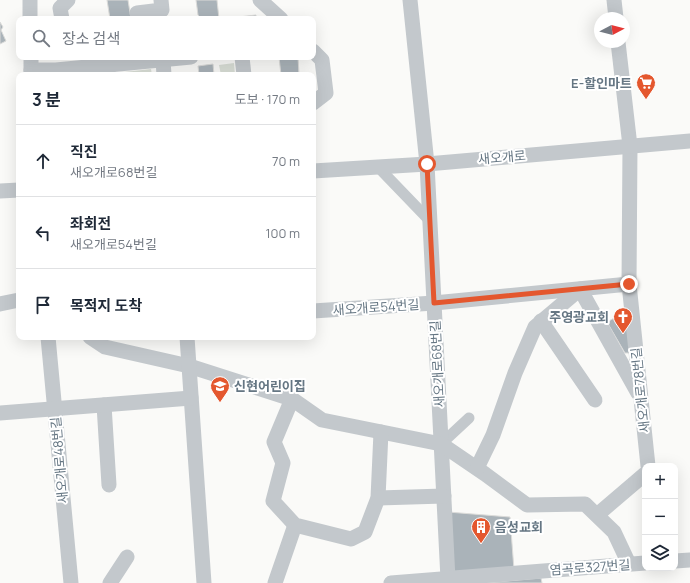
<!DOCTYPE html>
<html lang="ko">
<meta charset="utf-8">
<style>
:root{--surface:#fff;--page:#f6f6f7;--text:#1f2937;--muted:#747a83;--line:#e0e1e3}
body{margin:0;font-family:Manrope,"Noto Sans KR",sans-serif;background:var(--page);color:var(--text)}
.controls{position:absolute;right:12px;bottom:12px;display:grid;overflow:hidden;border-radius:8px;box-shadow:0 4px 16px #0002}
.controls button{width:36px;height:36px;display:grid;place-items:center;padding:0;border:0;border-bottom:1px solid var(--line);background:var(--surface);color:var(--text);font:20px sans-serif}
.compass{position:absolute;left:594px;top:12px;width:36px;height:36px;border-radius:50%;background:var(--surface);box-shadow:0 4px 16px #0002;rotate:83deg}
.stop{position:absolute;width:12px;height:12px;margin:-9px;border:3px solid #e4572e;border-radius:50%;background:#fff}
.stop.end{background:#e4572e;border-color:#fff;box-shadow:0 1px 4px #0008}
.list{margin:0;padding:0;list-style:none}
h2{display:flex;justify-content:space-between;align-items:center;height:52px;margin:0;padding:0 16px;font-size:17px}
h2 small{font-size:13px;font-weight:400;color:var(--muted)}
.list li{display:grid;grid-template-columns:26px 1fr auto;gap:12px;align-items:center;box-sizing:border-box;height:72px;padding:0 16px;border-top:1px solid var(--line)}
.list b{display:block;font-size:15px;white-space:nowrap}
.list p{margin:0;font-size:13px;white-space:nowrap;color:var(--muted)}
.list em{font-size:13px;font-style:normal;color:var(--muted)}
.icon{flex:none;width:22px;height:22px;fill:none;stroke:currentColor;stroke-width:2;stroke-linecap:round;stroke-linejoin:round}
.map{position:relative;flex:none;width:690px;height:583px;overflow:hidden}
.search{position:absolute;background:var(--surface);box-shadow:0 4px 16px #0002;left:16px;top:16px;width:300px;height:44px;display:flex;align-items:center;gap:10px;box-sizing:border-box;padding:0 14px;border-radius:8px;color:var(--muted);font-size:15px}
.panel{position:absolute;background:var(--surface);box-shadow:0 4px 16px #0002;left:16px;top:72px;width:300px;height:268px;border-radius:8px}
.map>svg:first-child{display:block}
.green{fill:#dadfd7}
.building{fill:#aab3b9;stroke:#dcdcda}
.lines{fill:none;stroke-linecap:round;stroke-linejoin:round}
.pedestrian{stroke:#c3c8cc;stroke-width:11}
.minor{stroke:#c3c8cc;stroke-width:15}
.route{stroke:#e4572e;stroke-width:5}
.labels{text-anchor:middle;stroke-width:4;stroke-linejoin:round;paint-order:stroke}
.poi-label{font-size:13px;font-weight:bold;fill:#657683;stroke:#fff;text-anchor:end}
.street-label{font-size:13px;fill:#657683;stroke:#fff}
</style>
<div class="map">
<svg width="690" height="583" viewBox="0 0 690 583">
<rect width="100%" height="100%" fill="#fafaf8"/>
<g class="green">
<polygon points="234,63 235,75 221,75 219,65"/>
<polygon points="151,69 152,75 125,75 125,72"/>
</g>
<g class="building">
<polygon points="107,0 128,0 131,19 110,19"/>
<polygon points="196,0 217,0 219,19 202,19 198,15"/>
<polygon points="256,15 256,19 221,19"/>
<polygon points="0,22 3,27 1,30 6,41 0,44"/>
<polygon points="279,57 298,57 299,75 281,75"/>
<polygon points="213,64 214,75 199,75 198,66"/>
<polygon points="115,71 116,75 95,75 95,74"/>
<polygon points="627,311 633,353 625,353 607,322"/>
<polygon points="448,512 510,517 514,570 451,576"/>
<polygon points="541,578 542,583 485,583"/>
</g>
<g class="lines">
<g class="pedestrian">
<polyline points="378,167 430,221"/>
<polyline points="441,444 469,418"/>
</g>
<g class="minor">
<polyline points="30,0 30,19"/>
<polyline points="260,0 281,19"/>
<polyline points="410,0 427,164 448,579"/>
<polyline points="614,0 616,18"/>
<polyline points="137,13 162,10 161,0"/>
<polyline points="62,19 60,8 68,0"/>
<polyline points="618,42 630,146 629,284 648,466"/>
<polyline points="313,51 322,60 326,93 313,103"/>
<polyline points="31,57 31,75"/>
<polyline points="242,57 244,75"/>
<polyline points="163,60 164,75"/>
<polyline points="31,70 56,70 191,57"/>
<polyline points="313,171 427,164 690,141"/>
<polyline points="0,191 19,190"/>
<polyline points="0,304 19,300"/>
<polyline points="313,311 434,303 629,284"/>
<polyline points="541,321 595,400"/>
<polyline points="48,337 71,583"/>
<polyline points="90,337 105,347 189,366 292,399 322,420 441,444 485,474 527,505 585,504 614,532 629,564"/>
<polyline points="187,337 204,583"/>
<polyline points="292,399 274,442 283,463 273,501 295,525 351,539 365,532 378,498 381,432"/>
<polyline points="104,405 109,485"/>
<polyline points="0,413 191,398"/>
<polyline points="477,468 493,435 515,373 535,327 580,289 638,393"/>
<polyline points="378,498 444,496"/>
<polyline points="597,515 645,474"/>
<polyline points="675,561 690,560"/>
<polyline points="110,583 127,557"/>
<polyline points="275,583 295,525"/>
<polyline points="391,583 645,563"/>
</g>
</g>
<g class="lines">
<polyline class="route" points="427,164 434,303 629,284"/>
</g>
<defs>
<g id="supermarket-pin" transform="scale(1)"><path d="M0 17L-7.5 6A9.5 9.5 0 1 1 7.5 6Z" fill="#e4572e" stroke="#fff"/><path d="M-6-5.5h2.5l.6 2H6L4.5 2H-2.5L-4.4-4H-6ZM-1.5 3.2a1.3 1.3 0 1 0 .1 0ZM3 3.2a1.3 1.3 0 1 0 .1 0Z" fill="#fff"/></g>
<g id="church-pin" transform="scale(1)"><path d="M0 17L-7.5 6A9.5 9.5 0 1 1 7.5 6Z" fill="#e4572e" stroke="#fff"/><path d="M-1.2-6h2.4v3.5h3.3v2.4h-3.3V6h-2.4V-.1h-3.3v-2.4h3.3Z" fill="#fff"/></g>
<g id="school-pin" transform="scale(1)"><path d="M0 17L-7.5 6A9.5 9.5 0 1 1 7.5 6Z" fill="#e4572e" stroke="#fff"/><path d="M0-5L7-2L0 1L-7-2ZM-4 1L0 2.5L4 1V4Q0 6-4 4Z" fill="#fff"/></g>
<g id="building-pin" transform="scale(1)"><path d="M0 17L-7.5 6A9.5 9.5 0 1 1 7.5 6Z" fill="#e4572e" stroke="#fff"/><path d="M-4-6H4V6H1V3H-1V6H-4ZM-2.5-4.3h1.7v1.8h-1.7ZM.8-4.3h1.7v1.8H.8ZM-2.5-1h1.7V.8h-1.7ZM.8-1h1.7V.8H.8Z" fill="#fff"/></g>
</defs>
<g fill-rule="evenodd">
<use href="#supermarket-pin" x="646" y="83"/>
<use href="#church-pin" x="623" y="317"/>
<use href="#school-pin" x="220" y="386"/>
<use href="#building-pin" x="481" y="527"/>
</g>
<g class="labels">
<g class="poi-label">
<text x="632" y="88">E-할인마트</text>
<text x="609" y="322">주영광교회</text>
<text x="234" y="391" text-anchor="start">신현어린이집</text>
<text x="495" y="532" text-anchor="start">음성교회</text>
</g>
<g class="street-label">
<text transform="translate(502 157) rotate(-5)" y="5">새오개로</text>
<text transform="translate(376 307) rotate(-4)" y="5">새오개로54번길</text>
<text transform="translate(437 364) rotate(-93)" y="5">새오개로68번길</text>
<text transform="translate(640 390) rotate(-96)" y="5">새오개로78번길</text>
<text transform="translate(59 460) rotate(-95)" y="5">새오개로48번길</text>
<text transform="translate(590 567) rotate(-4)" y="5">염곡로327번길</text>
</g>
</g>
</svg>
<div class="controls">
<button>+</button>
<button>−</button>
<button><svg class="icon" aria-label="layers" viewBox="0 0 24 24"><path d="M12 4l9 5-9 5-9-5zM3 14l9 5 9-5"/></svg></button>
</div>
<svg class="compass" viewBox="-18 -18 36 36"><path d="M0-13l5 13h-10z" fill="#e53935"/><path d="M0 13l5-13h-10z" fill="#747a83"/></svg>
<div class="stop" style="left:427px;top:164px"></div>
<div class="stop end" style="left:629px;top:284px"></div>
<div class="search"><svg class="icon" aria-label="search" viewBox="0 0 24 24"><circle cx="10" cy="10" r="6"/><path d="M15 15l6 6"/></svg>장소 검색</div>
<section class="panel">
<h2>3 분<small>도보 · 170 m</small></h2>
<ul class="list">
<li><svg class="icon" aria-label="ahead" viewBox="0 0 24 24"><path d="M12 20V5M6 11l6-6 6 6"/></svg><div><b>직진</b><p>새오개로68번길</p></div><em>70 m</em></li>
<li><svg class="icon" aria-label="left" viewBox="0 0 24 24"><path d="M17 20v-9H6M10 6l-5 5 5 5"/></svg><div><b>좌회전</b><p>새오개로54번길</p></div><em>100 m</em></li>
<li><svg class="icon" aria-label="arrive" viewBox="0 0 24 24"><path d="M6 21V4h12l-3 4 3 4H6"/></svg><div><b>목적지 도착</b></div></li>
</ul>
</section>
</div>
